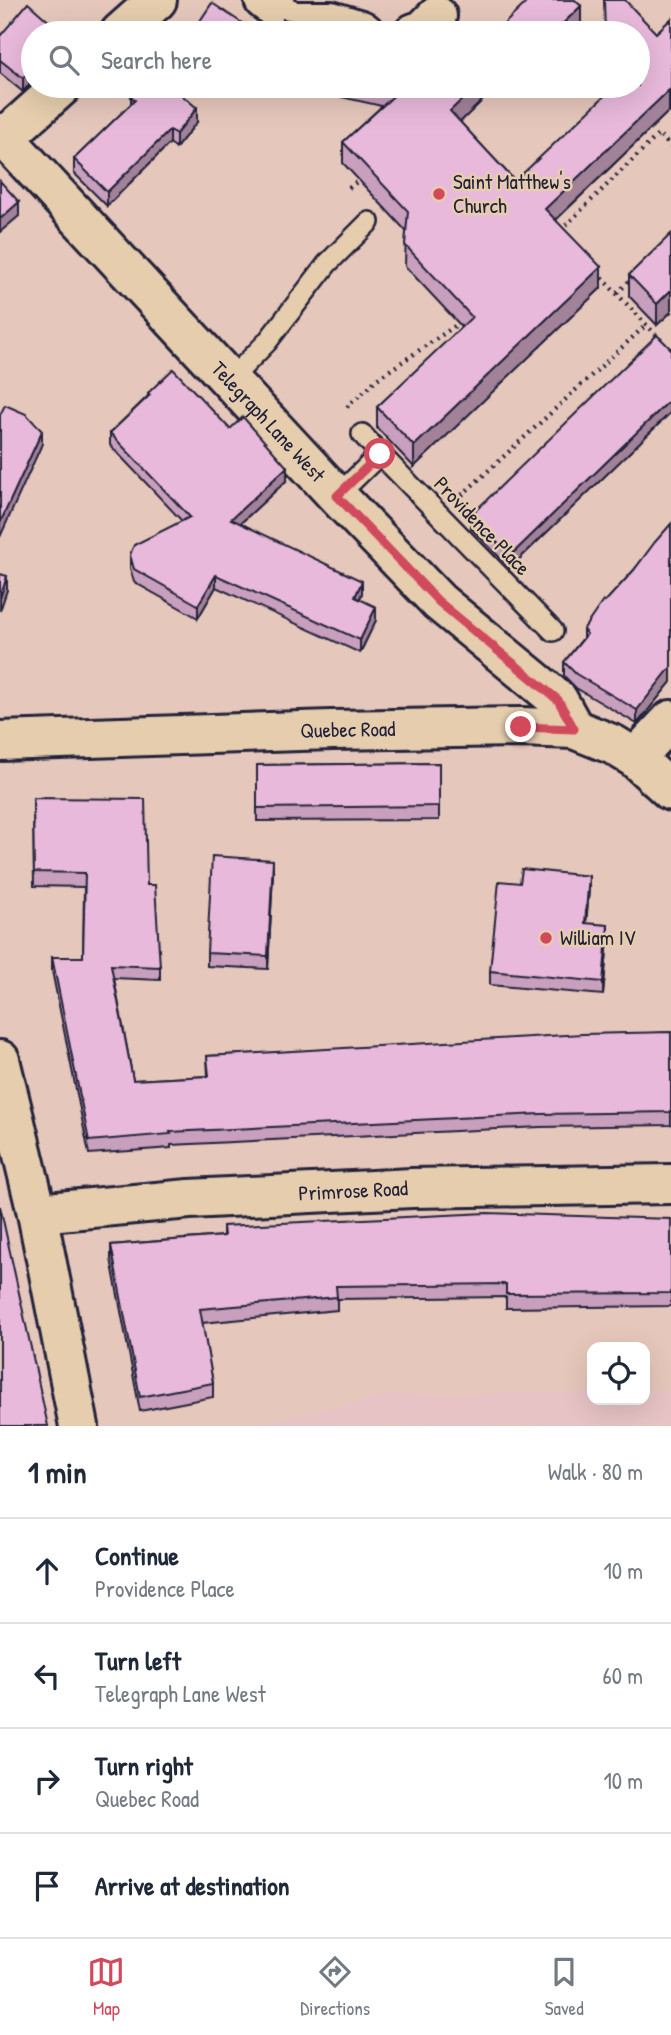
<!DOCTYPE html>
<meta charset="utf-8">
<style>
:root{--surface:#fff;--page:#f2f2f3;--text:#1f2937;--muted:#747a83;--line:#e0e1e3;--accent:#d1495b}
body{margin:0;font-family:"Patrick Hand",sans-serif;background:var(--page);color:var(--text)}
.controls{position:absolute;right:21px;bottom:21px;display:grid;overflow:hidden;border-radius:14px;box-shadow:0 7px 28px #0002}
.controls button{width:63px;height:63px;display:grid;place-items:center;padding:0;border:0;border-bottom:2px solid var(--line);background:var(--surface);color:var(--text);font:35px sans-serif}
.stop{position:absolute;width:21px;height:21px;margin:-16px;border:5px solid #d1495b;border-radius:50%;background:#fff}
.stop.end{background:#d1495b;border-color:#fff;box-shadow:0 2px 7px #0008}
.list{margin:0;padding:0;list-style:none}
h2{display:flex;justify-content:space-between;align-items:center;height:91px;margin:0;padding:0 28px;font-size:30px}
h2 small{font-size:23px;font-weight:400;color:var(--muted)}
.list li{display:grid;grid-template-columns:46px 1fr auto;gap:21px;align-items:center;box-sizing:border-box;height:105px;padding:0 28px;border-top:2px solid var(--line)}
.list b{display:block;font-size:26px;white-space:nowrap}
.list p{margin:0;font-size:23px;white-space:nowrap;color:var(--muted)}
.list em{font-size:23px;font-style:normal;color:var(--muted)}
.icon{flex:none;width:38px;height:38px;fill:none;stroke:currentColor;stroke-width:2;stroke-linecap:round;stroke-linejoin:round}
.map{position:relative;flex:none;width:671px;height:1426px;overflow:hidden}
.search{position:absolute;background:var(--surface);box-shadow:0 7px 28px #0002;left:21px;right:21px;top:21px;height:77px;display:flex;align-items:center;gap:18px;box-sizing:border-box;padding:0 24px;border-radius:38px;color:var(--muted);font-size:26px}
.sheet{height:511px;background:var(--surface)}
nav{display:flex;justify-content:space-around;align-items:center;box-sizing:border-box;height:98px;border-top:2px solid var(--line);background:var(--surface);font-size:19px;color:var(--muted)}
nav a{display:grid;justify-items:center;gap:4px}
nav .on{color:var(--accent)}
.map>svg:first-child{display:block}
.built{fill:#e7c3c5}
.lines{fill:none;stroke-linecap:round;stroke-linejoin:round}
.lane-casing{stroke:#22223b;stroke-width:24}
.street-casing{stroke:#22223b;stroke-width:44}
.path{stroke:#22223b;stroke-width:4.5;stroke-dasharray:2 5;stroke-linecap:butt}
.lane{stroke:#e5cdad;stroke-width:19}
.street{stroke:#e5cdad;stroke-width:38}
.wall{fill:#c89fbc;stroke:#22223b;stroke-width:2}
.shaded-wall{fill:#a28299;stroke:#22223b;stroke-width:2}
.building{fill:#e8b9db;stroke:#22223b;stroke-width:2}
.route{stroke:#d1495b;stroke-width:9}
.poi-dot{fill:#d1495b;stroke:#e5cdad;stroke-width:2.5}
.labels{text-anchor:middle;stroke-width:5;stroke-linejoin:round;paint-order:stroke}
.poi-label{font-size:21px;fill:#22223b;stroke:#e5cdad;text-anchor:start}
.street-label{font-size:21px;fill:#22223b;stroke:#e5cdad}
</style>
<div class="map">
<svg width="671" height="1426" viewBox="0 0 671 1426">
<rect width="100%" height="100%" fill="#e6c7bb"/>
<filter id="ink" filterUnits="userSpaceOnUse"><feTurbulence type="fractalNoise" baseFrequency=".0143" numOctaves="2"/><feDisplacementMap in="SourceGraphic" scale="14" xChannelSelector="R" yChannelSelector="G"/><feConvolveMatrix kernelMatrix="1 2 1 2 8 2 1 2 1" color-interpolation-filters="sRGB"/></filter>
<g filter="url(#ink)">
<polygon class="built" points="671,1390 671,1426 248,1426 388,1395 592,1392 592,1400 645,1400 645,1391"/>
<g class="lines">
<g class="lane-casing">
<g id="lane">
<polyline points="230,380 267,342 327,264 369,222"/>
<polyline points="380,454 553,631"/>
<polyline points="337,496 380,454 362,434"/>
</g>
</g>
<g class="street-casing">
<g id="street">
<polyline points="264,0 291,21 331,21 361,30 365,33"/>
<polyline points="120,33 157,0"/>
<polyline points="414,33 423,30 437,16"/>
<path id="s1" d="M0 133 337 496 439 602 558 700 574 729"/>
<polyline points="4,138 62,86"/>
<path id="s2" d="M0 741 332 730 521 727 574 729 614 745 635 758 671 791"/>
<polyline points="635,758 671,720"/>
<polyline points="0,1060 37,1213 79,1426"/>
<path id="s3" d="M37 1213 189 1199 412 1188 671 1184"/>
</g>
</g>
<g class="path">
<polyline points="349,188 359,180"/>
<polyline points="561,230 659,134 671,147"/>
<polyline points="597,273 661,340"/>
<polyline points="617,293 633,278"/>
<polyline points="347,407 377,379 455,326 462,319"/>
<polyline points="462,495 646,325"/>
</g>
<use href="#lane" class="lane"/>
<use href="#street" class="street"/>
</g>
<g class="wall">
<polygon points="671,19 671,114 669,111 556,220 601,288 414,467 377,428 377,407 462,327 405,266 406,231 343,163 343,142 382,106 292,86 497,86 460,122 515,181 638,86 656,33"/>
<polygon points="502,26 581,31 579,33 502,33"/>
<polygon points="62,33 23,92 0,73 0,36"/>
<polygon points="131,97 197,122 176,148 170,143 107,206 74,173 74,159 131,104"/>
<polygon points="671,234 671,312 657,325 629,296 629,275"/>
<polygon points="671,349 671,412 510,568 471,528 471,515"/>
<polygon points="148,393 230,429 287,480 241,523 362,593 360,599 376,620 360,653 216,587 198,618 134,582 130,568 130,555 182,521 110,445 110,433 148,396"/>
<polygon points="671,524 671,682 637,724 576,688 564,676 564,662 583,638 583,630 605,602 634,570"/>
<polygon points="439,763 439,820 257,821 257,765"/>
<polygon points="33,798 147,885 160,967 160,980 114,978 133,1080 208,1076 207,1056 671,1032 671,1125 540,1127 171,1145 171,1148 89,1154 52,971 52,957 83,957 84,887 34,886"/>
<polygon points="273,873 268,969 207,966 207,953"/>
<polygon points="589,889 586,923 608,939 603,995 490,985 490,971"/>
<polygon points="671,1219 671,1306 506,1308 506,1297 337,1299 337,1310 202,1323 213,1383 213,1397 140,1411 111,1259 111,1245 223,1236 223,1226"/>
</g>
<g class="shaded-wall">
<polygon points="581,6 581,31 579,33 553,33"/>
<polygon points="245,25 245,33 240,33"/>
<polygon points="33,66 33,80 23,92 23,78"/>
<polygon points="476,86 497,86 450,132 450,111"/>
<polygon points="669,90 669,111 545,230 545,209"/>
<polygon points="197,108 197,122 176,148 176,134"/>
<polygon points="170,130 170,143 107,206 107,192"/>
<polygon points="19,202 19,216 0,232 0,219"/>
<polygon points="601,267 601,288 414,467 414,446"/>
<polygon points="671,290 671,312 657,325 657,304"/>
<polygon points="671,399 671,412 510,568 510,556"/>
<polygon points="42,431 42,444 0,537 0,523"/>
<polygon points="287,467 287,480 231,532 231,519"/>
<polygon points="216,575 216,587 198,618 198,605"/>
<polygon points="7,576 7,590 0,611 0,598"/>
<polygon points="362,581 362,593 355,610 355,597"/>
<polygon points="376,607 376,620 360,653 360,640"/>
<polygon points="671,667 671,682 637,724 637,710"/>
<polygon points="273,860 273,873 268,969 268,956"/>
<polygon points="589,876 589,889 585,937 585,923"/>
<polygon points="608,925 608,939 603,995 603,982"/>
</g>
<g class="building">
<polygon points="529,0 575,0 581,6 553,33 508,33 502,26"/>
<polygon points="604,0 625,0 656,33 671,19 671,93 669,90 545,209 601,267 414,446 377,407 472,317 405,245 408,211 343,142 401,89 386,86 476,86 450,111 515,181 615,86 638,86 638,33 605,33"/>
<polygon points="28,3 62,33 33,33 33,66 23,78 0,60 0,36"/>
<polygon points="212,3 245,25 240,33 199,33 194,30"/>
<polygon points="283,19 349,33 280,33"/>
<polygon points="480,25 489,33 471,33"/>
<polygon points="140,86 171,86 197,108 176,134 170,130 107,192 74,159 135,100 131,97"/>
<polygon points="0,181 19,202 0,219"/>
<polygon points="671,234 671,290 657,304 629,275"/>
<polygon points="657,335 671,349 671,399 510,556 471,515"/>
<polygon points="173,369 230,429 243,417 287,467 231,519 362,581 355,597 376,607 360,640 216,575 198,605 134,569 130,555 134,545 190,517 110,433 150,395 148,393"/>
<polygon points="5,405 26,414 42,431 0,523 0,415"/>
<polygon points="671,524 671,667 637,710 576,674 564,662 587,634 583,630 603,601 605,602 634,570 655,542"/>
<polygon points="0,574 7,576 0,598"/>
<polygon points="439,763 439,806 257,808 257,765"/>
<polygon points="33,798 145,799 147,885 155,885 160,967 111,965 133,1080 209,1076 207,1056 583,1034 671,1032 671,1112 540,1114 170,1132 171,1134 89,1141 52,957 83,957 85,873 34,872"/>
<polygon points="212,856 273,860 268,956 207,953"/>
<polygon points="522,869 589,876 585,923 608,925 603,982 490,971 499,881 520,883"/>
<polygon points="0,1206 48,1426 0,1426"/>
<polygon points="487,1213 671,1219 671,1293 506,1294 506,1284 336,1286 337,1297 200,1309 213,1383 140,1397 111,1245 224,1236 223,1226"/>
</g>
</g>
<g class="lines" filter="url(#ink)">
<polyline class="route" points="380,454 337,496 439,602 558,700 574,729 521,727"/>
</g>
<g class="poi-dot">
<circle cx="439" cy="194" r="7"/>
<circle cx="546" cy="938" r="7"/>
</g>
<g class="labels">
<g class="poi-label">
<text x="453" y="189">Saint Matthew's<tspan x="453" dy="24">Church</tspan></text>
<text x="560" y="945">William IV</text>
</g>
<g class="street-label">
<text dy="7" stroke="none"><textPath href="#s1" startOffset="394">Telegraph Lane West</textPath></text>
<text transform="translate(482 526) rotate(46)" y="7">Providence Place</text>
<text dy="7" stroke="none"><textPath href="#s2" startOffset="348">Quebec Road</textPath></text>
<text dy="7" stroke="none"><textPath href="#s3" startOffset="317">Primrose Road</textPath></text>
</g>
</g>
</svg>
<div class="controls">
<button><svg class="icon" aria-label="locate" viewBox="0 0 24 24"><circle cx="12" cy="12" r="6"/><path d="M12 2v4M12 18v4M2 12h4M18 12h4"/></svg></button>
</div>
<div class="stop" style="left:380px;top:454px"></div>
<div class="stop end" style="left:521px;top:727px"></div>
<div class="search"><svg class="icon" aria-label="search" viewBox="0 0 24 24"><circle cx="10" cy="10" r="6"/><path d="M15 15l6 6"/></svg>Search here</div>
</div>
<section class="sheet">
<h2>1 min<small>Walk · 80 m</small></h2>
<ul class="list">
<li><svg class="icon" aria-label="ahead" viewBox="0 0 24 24"><path d="M12 20V5M6 11l6-6 6 6"/></svg><div><b>Continue</b><p>Providence Place</p></div><em>10 m</em></li>
<li><svg class="icon" aria-label="left" viewBox="0 0 24 24"><path d="M17 20v-9H6M10 6l-5 5 5 5"/></svg><div><b>Turn left</b><p>Telegraph Lane West</p></div><em>60 m</em></li>
<li><svg class="icon" aria-label="right" viewBox="0 0 24 24"><path d="M7 20v-9h11M14 6l5 5-5 5"/></svg><div><b>Turn right</b><p>Quebec Road</p></div><em>10 m</em></li>
<li><svg class="icon" aria-label="arrive" viewBox="0 0 24 24"><path d="M6 21V4h12l-3 4 3 4H6"/></svg><div><b>Arrive at destination</b></div></li>
</ul>
</section>
<nav>
<a class="on"><svg class="icon" aria-label="map" viewBox="0 0 24 24"><path d="M3 6l6-2 6 2 6-2v14l-6 2-6-2-6 2zM9 4v14M15 6v14"/></svg>Map</a>
<a><svg class="icon" aria-label="directions" viewBox="0 0 24 24"><path d="M12 3l9 9-9 9-9-9zM9 14v-3h6M13 9l2 2-2 2"/></svg>Directions</a>
<a><svg class="icon" aria-label="saved" viewBox="0 0 24 24"><path d="M7 4h10v16l-5-4-5 4z"/></svg>Saved</a>
</nav>
